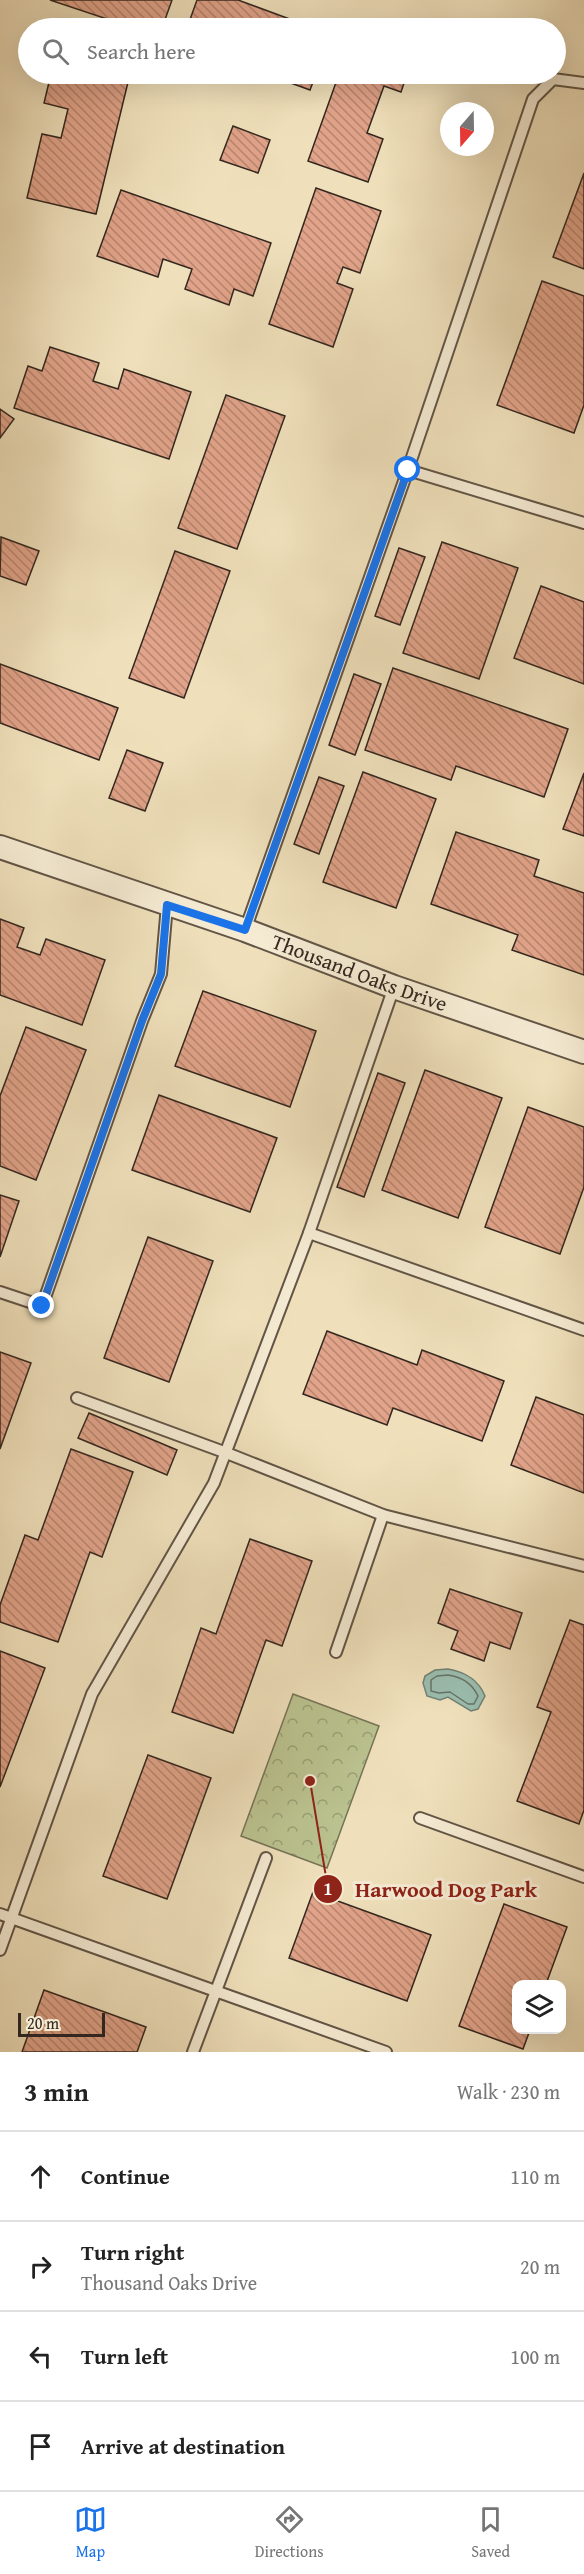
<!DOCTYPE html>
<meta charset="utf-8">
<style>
:root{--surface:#fff;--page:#f2f2f2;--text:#222;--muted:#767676;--line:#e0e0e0;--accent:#1a73e8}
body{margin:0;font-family:"Gentium Book Plus",serif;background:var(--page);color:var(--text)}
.controls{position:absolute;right:18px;bottom:18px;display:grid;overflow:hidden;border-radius:12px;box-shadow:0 6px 24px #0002}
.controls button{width:54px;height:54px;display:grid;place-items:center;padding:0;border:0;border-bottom:2px solid var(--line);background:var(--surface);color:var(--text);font:30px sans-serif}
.compass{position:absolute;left:440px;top:102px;width:54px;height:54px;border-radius:50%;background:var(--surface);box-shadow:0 6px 24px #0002;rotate:200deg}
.scale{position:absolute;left:18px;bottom:15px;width:87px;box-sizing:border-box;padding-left:6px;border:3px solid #33271f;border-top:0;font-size:16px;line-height:21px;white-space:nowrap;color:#33271f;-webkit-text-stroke:4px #f5ebd3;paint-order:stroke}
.stop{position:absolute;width:18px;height:18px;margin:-14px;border:4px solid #1a73e8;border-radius:50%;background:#fff}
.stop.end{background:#1a73e8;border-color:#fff;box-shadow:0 2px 6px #0008}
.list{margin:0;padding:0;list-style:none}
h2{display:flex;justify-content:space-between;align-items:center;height:78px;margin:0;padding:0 24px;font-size:26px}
h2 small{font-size:20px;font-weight:400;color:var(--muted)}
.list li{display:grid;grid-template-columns:39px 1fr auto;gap:18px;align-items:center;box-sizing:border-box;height:90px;padding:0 24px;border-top:2px solid var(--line)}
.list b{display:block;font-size:22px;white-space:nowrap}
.list p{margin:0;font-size:20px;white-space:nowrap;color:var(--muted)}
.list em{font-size:20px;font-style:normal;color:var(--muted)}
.icon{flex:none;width:33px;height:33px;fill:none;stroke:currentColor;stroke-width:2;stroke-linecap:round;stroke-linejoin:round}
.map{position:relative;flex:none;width:584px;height:2052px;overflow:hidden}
.search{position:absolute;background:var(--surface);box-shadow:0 6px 24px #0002;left:18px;right:18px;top:18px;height:66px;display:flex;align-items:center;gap:15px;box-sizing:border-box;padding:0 21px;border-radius:33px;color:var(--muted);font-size:22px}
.sheet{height:438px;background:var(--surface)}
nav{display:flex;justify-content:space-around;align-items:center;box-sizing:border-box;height:84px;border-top:2px solid var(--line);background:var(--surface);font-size:16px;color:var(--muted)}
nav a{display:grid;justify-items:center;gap:3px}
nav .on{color:var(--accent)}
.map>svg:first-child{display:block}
.park{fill:url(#park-crowns);stroke:#767457;stroke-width:1.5}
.water{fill:#9abdaf;stroke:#718175;stroke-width:1.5}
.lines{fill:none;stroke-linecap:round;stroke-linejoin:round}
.shore{stroke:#667267;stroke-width:1.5}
.building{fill:url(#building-back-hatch);stroke:#33271f;stroke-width:1.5}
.lane-casing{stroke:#625546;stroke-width:14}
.street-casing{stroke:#625546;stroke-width:26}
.lane{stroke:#f5ebd3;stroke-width:10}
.street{stroke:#f5ebd3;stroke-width:22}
.route{stroke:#1a73e8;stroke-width:8}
.labels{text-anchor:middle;stroke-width:6;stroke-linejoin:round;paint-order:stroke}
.street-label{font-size:21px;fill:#33271f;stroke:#f5ebd3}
.leader{fill:none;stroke:#8f2418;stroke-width:2}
.callout-dot{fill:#8f2418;stroke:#f5ebd3;stroke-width:2}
.mark-label{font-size:18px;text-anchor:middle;font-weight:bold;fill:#fff}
.callout-label{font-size:22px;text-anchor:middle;font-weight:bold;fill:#8f2418;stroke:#f5ebd3;stroke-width:6;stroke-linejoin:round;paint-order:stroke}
</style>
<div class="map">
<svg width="584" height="2052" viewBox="0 0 584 2052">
<defs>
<pattern id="park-crowns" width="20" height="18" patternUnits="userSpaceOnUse" patternTransform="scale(1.5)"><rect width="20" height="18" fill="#bac28f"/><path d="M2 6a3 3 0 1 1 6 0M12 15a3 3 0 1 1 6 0" fill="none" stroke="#989e74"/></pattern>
<pattern id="building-back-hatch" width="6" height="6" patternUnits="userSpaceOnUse" patternTransform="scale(1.5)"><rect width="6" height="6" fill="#e1a389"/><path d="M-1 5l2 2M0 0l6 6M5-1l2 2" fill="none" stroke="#b7856f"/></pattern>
</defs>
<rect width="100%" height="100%" fill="#efe0bb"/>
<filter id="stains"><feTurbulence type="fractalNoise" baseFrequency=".00333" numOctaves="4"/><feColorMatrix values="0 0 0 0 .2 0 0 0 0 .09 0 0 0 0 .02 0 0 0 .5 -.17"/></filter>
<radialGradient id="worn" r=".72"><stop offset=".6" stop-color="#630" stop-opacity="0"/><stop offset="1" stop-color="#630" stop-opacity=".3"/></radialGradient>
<polygon class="park" points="293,1694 379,1726 327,1868 241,1836"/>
<path class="water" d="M448 1669C465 1672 478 1679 485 1696L478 1709 471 1711 448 1697 440 1700 427 1696 423 1683 425 1676 435 1670Z"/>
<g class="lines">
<path class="shore" d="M448 1675C462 1677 472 1683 478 1696L474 1704H468L450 1692 439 1693 431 1691V1680L437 1676Z"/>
</g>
<g class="building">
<polygon points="50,0 172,0 162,28 134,28"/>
<polygon points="197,0 238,0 314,28 187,28"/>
<polygon points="51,74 130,74 96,214 27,198 42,134 61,138 68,109 44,103"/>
<polygon points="266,74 316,74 310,90"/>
<polygon points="339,74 407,74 401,92 384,86 367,133 383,139 368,182 308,161"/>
<polygon points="233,126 270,140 258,173 220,160"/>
<polygon points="584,173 584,269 553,257"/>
<polygon points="316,188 381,211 360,273 343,267 337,283 353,289 333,347 269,324"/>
<polygon points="121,190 271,243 253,296 234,289 229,305 185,289 192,269 163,259 158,277 97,256"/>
<polygon points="542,281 584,296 584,405 574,433 497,405"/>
<polygon points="50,347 99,363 93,381 118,389 124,369 191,392 169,459 14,408 28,366 42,371"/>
<polygon points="226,395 285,416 237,549 178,528"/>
<polygon points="0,409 14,419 0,438"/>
<polygon points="1,537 39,551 26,585 0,576"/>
<polygon points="442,542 518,568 479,679 403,653"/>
<polygon points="399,548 425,557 400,625 375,616"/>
<polygon points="175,551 230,571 184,698 129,678"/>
<polygon points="541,586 584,602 584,684 514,658"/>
<polygon points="0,664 118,708 99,760 0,723"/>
<polygon points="393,668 568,729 544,797 456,766 451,780 365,750"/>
<polygon points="354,674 381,684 355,755 329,745"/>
<polygon points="127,750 163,763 145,811 109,798"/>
<polygon points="363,772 436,799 396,908 323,882"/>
<polygon points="584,773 584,836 563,829"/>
<polygon points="319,777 344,786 319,854 294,844"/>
<polygon points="456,832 539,860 534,876 584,893 584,975 512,950 518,935 431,904"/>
<polygon points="0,919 24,928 17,947 40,955 46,939 105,960 82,1025 0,995"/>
<polygon points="203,991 316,1031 290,1107 175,1066"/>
<polygon points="26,1027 86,1050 36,1180 0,1166 0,1096"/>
<polygon points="425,1070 502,1098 458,1218 382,1190"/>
<polygon points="378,1073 405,1083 364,1197 337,1187"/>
<polygon points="159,1095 277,1138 250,1212 132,1170"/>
<polygon points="528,1107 584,1127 584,1187 560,1254 485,1227"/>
<polygon points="0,1195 19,1201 0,1257"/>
<polygon points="148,1237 213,1261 169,1382 104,1358"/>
<polygon points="327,1331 417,1365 422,1350 504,1381 482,1441 393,1408 387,1425 303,1394"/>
<polygon points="0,1352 31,1363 0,1449"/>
<polygon points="536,1397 584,1415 584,1493 511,1465"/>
<polygon points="89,1413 177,1450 167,1475 78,1438"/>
<polygon points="71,1449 133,1472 102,1557 90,1552 58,1642 0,1622 0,1605 25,1535 38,1540"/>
<polygon points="250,1539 312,1561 282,1646 266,1640 233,1733 172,1712 201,1628 216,1634"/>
<polygon points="450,1589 522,1613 510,1649 490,1642 484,1661 451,1649 458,1631 438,1623"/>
<polygon points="570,1620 584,1625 584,1810 579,1824 517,1801 551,1712 537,1707"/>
<polygon points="0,1651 45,1668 0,1787"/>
<polygon points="148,1755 211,1778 167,1899 103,1876"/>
<polygon points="313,1892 431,1935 407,2001 289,1958"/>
<polygon points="504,1904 567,1927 546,1984 516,1984 516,2030 530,2030 523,2049 459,2026"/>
<polygon points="44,1990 146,2027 137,2052 22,2052"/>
</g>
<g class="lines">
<g class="lane-casing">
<g id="lane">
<polyline points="408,470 584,523"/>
<polyline points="245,930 404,481 533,99 553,79 584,83"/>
<polyline points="309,1233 584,1330"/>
<polyline points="0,1292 42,1306 142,1021 161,974 167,905"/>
<polyline points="77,1398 224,1452 383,1515 584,1566"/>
<polyline points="336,1652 383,1515"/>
<polyline points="420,1818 584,1877"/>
<polyline points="0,1914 386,2052"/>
<polyline points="0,1950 92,1694 214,1483 309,1233 394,987"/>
<polyline points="193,2052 266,1858"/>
</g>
</g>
<g class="street-casing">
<g id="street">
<path id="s1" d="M0 847 245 930 394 987 584 1052"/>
</g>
</g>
<use href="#lane" class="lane"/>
<use href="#street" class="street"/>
</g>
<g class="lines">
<polyline class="route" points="42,1306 142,1021 161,974 167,905 245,930 408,470"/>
</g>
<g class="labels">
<g class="street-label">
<text dy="7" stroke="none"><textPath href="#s1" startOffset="381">Thousand Oaks Drive</textPath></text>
</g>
</g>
<path class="leader" d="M310 1781L328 1889"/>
<g class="callout-dot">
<circle cx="310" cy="1781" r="6"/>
<circle cx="328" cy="1889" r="15"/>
</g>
<g class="mark-label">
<text x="328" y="1895">1</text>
</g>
<g class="callout-label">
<text x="446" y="1897">Harwood Dog Park</text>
</g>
<rect width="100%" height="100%" filter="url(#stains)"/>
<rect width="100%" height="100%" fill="url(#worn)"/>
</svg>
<div class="controls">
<button><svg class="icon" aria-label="layers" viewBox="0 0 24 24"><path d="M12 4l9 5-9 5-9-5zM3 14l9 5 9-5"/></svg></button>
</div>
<svg class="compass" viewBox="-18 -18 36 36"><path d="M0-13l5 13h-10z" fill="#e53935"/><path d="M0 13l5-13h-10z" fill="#767676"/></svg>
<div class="scale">20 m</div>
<div class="stop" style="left:408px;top:470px"></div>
<div class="stop end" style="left:42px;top:1306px"></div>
<div class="search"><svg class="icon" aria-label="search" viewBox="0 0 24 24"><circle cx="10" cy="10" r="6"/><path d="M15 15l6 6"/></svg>Search here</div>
</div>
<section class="sheet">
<h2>3 min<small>Walk · 230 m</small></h2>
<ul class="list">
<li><svg class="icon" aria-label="ahead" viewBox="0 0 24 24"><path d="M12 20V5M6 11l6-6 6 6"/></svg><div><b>Continue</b></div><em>110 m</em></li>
<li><svg class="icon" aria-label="right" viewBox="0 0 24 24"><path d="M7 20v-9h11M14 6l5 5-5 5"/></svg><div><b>Turn right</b><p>Thousand Oaks Drive</p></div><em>20 m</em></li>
<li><svg class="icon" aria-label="left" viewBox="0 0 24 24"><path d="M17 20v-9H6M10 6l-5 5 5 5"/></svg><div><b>Turn left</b></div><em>100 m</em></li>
<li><svg class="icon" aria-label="arrive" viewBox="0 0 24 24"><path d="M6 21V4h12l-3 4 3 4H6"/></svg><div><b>Arrive at destination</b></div></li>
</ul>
</section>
<nav>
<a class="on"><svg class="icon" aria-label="map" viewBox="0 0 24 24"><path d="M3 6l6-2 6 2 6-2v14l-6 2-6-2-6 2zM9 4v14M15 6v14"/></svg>Map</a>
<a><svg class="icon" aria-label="directions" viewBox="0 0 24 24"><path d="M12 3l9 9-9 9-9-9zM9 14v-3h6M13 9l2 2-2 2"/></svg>Directions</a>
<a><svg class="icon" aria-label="saved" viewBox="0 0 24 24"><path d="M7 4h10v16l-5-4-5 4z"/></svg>Saved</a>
</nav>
